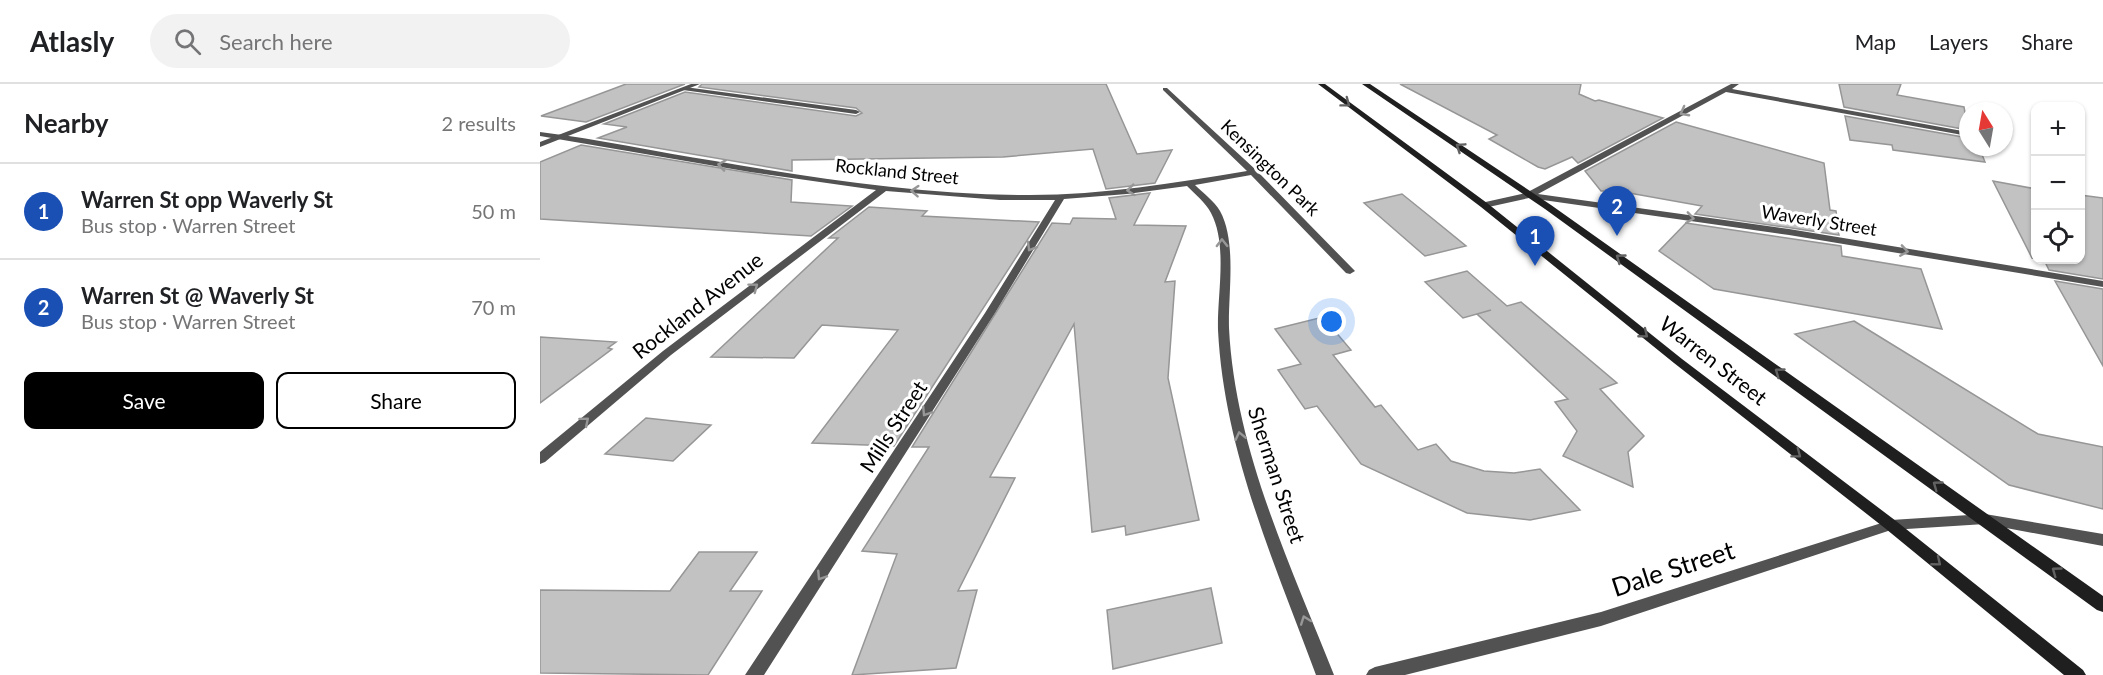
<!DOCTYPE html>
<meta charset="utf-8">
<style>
:root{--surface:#fff;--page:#f2f2f2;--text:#202124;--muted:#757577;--line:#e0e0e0;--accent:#000}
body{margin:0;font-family:Lato,sans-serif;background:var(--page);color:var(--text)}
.controls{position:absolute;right:18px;top:18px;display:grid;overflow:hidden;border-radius:12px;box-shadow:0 2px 4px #0004}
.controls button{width:54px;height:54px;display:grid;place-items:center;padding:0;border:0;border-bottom:2px solid var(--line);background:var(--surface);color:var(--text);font:30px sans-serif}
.compass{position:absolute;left:1419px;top:18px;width:54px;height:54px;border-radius:50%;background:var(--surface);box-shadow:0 2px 4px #0004;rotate:349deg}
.you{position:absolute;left:792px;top:238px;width:21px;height:21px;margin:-15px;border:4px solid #fff;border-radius:50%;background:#1a73e8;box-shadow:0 0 0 9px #1a73e833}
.badge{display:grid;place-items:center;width:39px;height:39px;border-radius:50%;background:var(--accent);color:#fff;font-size:20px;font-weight:700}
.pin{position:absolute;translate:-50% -50px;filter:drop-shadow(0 2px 3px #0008)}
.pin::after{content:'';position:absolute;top:32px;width:21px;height:18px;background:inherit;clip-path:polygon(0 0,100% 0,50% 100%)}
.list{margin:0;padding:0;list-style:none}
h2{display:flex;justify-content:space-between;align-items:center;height:78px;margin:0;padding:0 24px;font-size:26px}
h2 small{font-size:20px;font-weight:400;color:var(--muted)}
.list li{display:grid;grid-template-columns:39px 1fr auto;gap:18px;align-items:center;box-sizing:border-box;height:96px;padding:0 24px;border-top:2px solid var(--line)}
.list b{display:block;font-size:22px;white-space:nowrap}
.list p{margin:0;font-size:20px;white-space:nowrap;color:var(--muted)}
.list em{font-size:20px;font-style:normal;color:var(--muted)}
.actions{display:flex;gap:12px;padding:18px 24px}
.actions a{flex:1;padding:14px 0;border:2px solid var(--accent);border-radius:12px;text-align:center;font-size:21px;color:var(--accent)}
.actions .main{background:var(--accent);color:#fff}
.icon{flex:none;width:33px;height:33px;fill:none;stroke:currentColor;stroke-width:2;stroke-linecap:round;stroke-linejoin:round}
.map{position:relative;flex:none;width:1563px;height:591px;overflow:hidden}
header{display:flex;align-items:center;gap:36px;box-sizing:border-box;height:84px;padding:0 30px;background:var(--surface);border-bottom:2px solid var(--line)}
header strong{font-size:28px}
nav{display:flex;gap:33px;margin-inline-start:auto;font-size:21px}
.search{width:420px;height:54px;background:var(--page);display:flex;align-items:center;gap:15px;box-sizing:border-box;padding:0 21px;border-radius:33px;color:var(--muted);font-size:22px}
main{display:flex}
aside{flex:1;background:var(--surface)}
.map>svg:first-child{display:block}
.building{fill:#c2c2c2;stroke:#969696;stroke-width:1.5}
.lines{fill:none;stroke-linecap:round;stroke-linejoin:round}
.minor{fill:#525252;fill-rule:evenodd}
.tertiary{fill:#525252;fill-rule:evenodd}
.secondary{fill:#1f1f1f;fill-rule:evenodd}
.oneway{stroke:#626262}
.oneway2{stroke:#979797}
.labels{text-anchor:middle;stroke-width:6;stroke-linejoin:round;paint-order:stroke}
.far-street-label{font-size:18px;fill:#000;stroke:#fff}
.street-label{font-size:21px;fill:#000;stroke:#fff}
.near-street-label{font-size:26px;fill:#000;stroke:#fff}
</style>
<header>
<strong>Atlasly</strong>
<div class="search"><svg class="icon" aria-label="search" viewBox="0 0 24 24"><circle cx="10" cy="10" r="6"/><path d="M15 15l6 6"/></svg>Search here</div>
<nav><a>Map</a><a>Layers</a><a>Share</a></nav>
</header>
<main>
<aside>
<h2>Nearby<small>2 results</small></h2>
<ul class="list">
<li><span class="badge" style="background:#1a4fb4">1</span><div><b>Warren St opp Waverly St</b><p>Bus stop · Warren Street</p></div><em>50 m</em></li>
<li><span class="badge" style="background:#1a4fb4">2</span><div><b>Warren St @ Waverly St</b><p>Bus stop · Warren Street</p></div><em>70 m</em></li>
</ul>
<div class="actions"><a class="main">Save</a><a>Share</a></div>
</aside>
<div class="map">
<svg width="1563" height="591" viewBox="0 0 1563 591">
<rect width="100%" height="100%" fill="#fff"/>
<g class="building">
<polygon points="86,0 145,0 46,38 1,32"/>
<polygon points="162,0 566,0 597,70 632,66 615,99 566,105 553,65 463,73 252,76 252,87 58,54 87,43 64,40 145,8 316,32 322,29 316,24 159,3"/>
<polygon points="860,0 1041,0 1039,10 1055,17 1059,16 1123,34 1038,79 1032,73 1005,85 998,83 949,55 957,51"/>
<polygon points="1299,0 1361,0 1357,11 1424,23 1428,46 1304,23"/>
<polygon points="1305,32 1428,54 1428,63 1439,63 1445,78 1353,66 1352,61 1310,56"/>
<polygon points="1136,38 1284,79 1290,126 1296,127 1299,151 1155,130 1162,122 1078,107 1061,107 1045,87"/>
<polygon points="41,61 252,96 251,118 312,122 271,152 0,135 0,78"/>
<polygon points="1453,97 1496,105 1496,175 1492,174"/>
<polygon points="610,109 594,141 646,142 625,198 635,197 628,294 659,436 586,451 585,442 552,448 534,240 450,393 475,394 418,507 437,506 416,584 312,591 357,470 322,467 389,363 372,363 512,139 530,140 533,134 576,135 569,114"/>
<polygon points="862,110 893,135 926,162 885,172 824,119"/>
<polygon points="1540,111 1563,114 1563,195 1509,186 1504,176 1499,176 1540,176"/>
<polygon points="329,123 387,127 382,132 499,138 354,362 272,359 358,246 282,241 254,274 171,273 298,154 289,154"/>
<polygon points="1146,139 1301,162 1302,172 1381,185 1402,245 1174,205 1119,167"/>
<polygon points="927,187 967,222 981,218 1077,299 1060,305 1104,352 1088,368 1093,403 1023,372 1037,347 1015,318 1028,315 937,230 951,226 923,234 885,198"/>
<polygon points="1515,197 1563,205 1563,282"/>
<polygon points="783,233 811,266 793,271 835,323 841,321 878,366 896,360 911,377 944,387 974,389 1000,385 1040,426 990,436 927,429 821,380 777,322 765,325 738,286 761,280 735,245"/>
<polygon points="1314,237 1498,350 1563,363 1563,425 1469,401 1255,250"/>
<polygon points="0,253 76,258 68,264 72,265 0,319"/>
<polygon points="106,334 171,341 133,377 65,370"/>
<polygon points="159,468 217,468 190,507 222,507 168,591 0,589 0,506 130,507"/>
<polygon points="671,504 682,559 573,585 567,526"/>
</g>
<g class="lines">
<g class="minor">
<polygon points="1191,0 1199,0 1192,5 1428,48 1428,52 1186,8 998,110 1249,145 1563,197 1563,203 1249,151 989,114 944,124 940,121 941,119 986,109"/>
<polygon points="145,3 316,26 320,28 316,30 143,6 143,4"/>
<path d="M623 4H627L716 86 815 187 810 190 806 189 711 91 655 101C663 109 674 117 680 127 697 158 688 209 689 244 695 365 750 480 794 591H776C735 480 684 367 678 246 677 211 688 161 671 129 666 119 655 110 647 102L587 110 524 115 455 229 224 591H205L445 229 515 116H460L346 107 131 271 5 378 0 380V368L123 267 336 106 210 88 0 52V48C59 55 116 68 175 77 279 95 385 111 490 111 563 111 635 99 707 87L623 6Z"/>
<polygon points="1445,430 1563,450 1563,462 1445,440 1351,446 1061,542 865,591 826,591 829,586 835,583 1061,528 1351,436"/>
</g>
<polygon class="tertiary" points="151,0 160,0 0,63 0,58"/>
<g class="secondary">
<polygon points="778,0 785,0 947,119 1142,275 1356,437 1543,586 1546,591 1524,591 1346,445 1134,279 941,123"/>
<polygon points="822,0 830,0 1011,121 1563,512 1563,528 1557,526 1005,125"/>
</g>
</g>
<defs><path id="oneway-chevron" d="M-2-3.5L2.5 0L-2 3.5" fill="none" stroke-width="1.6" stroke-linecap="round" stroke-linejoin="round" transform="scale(1.5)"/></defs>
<g class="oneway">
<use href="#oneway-chevron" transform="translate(806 19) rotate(37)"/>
<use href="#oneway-chevron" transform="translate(920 63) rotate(-146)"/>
<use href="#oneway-chevron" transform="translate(1080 174) rotate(-144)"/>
<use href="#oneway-chevron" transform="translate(1104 250) rotate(39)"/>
<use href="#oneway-chevron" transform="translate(1239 288) rotate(-144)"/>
<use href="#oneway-chevron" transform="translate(1257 370) rotate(37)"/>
<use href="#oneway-chevron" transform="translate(1397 401) rotate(-144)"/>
<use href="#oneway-chevron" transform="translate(1397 478) rotate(39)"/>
<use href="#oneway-chevron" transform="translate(1516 487) rotate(-144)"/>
</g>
<g class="oneway2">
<use href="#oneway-chevron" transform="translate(1144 28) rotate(152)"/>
<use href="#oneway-chevron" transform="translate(182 81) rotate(-171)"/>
<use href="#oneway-chevron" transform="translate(591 106) rotate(174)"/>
<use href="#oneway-chevron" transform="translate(375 107) rotate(-176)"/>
<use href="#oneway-chevron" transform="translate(1150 134) rotate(8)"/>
<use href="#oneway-chevron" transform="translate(682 159) rotate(-91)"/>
<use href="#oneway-chevron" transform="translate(491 163) rotate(121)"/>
<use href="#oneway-chevron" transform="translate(1364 167) rotate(9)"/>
<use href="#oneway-chevron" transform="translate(214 203) rotate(-37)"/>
<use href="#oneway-chevron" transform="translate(386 328) rotate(123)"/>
<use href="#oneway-chevron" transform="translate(45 337) rotate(-40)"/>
<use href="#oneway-chevron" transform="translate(700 352) rotate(-103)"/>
<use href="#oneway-chevron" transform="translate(281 492) rotate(123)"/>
<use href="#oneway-chevron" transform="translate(765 536) rotate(-110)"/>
</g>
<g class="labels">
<g class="far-street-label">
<text transform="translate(730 84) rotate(44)" y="6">Kensington Park</text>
<text transform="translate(357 88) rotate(6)" y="6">Rockland Street</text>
<text transform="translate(1279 137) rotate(9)" y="6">Waverly Street</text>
</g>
<g class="street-label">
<text transform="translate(158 222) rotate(-38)" y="7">Rockland Avenue</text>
<text transform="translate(1173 277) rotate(38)" y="7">Warren Street</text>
<text transform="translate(354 343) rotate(-57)" y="7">Mills Street</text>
<text transform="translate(736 391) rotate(72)" y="7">Sherman Street</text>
</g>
<g class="near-street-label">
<text transform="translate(1133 485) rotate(-18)" y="9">Dale Street</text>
</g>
</g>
</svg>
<div class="controls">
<button>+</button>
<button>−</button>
<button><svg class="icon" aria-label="locate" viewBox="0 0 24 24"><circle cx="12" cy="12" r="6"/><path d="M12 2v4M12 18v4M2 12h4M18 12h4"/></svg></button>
</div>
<svg class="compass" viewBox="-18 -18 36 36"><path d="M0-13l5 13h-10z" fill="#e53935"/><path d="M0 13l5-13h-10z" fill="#757577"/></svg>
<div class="you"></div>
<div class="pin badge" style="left:995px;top:182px;background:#1a4fb4">1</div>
<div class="pin badge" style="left:1077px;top:152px;background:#1a4fb4">2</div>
</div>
</main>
